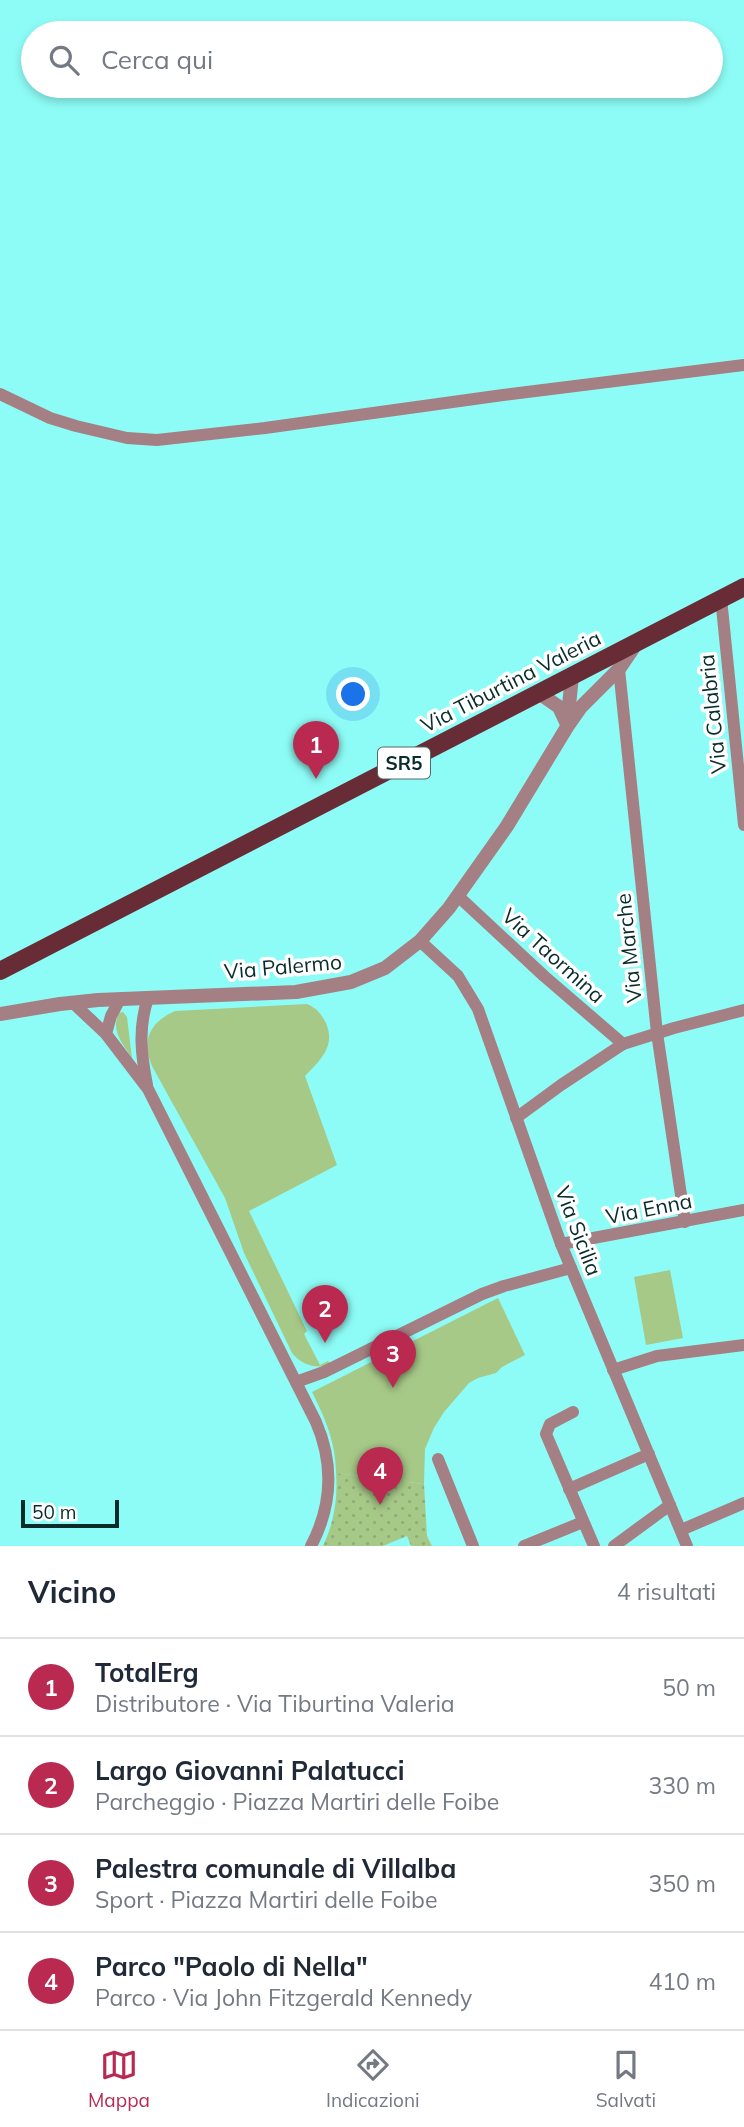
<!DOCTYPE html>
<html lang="it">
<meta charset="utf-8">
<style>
:root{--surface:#fff;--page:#f6f6f7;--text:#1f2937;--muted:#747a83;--line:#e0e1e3;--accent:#b92950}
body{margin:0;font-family:Mulish,sans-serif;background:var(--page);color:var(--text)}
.scale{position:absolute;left:21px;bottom:18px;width:98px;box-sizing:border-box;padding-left:7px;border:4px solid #072c2a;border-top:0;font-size:19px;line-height:24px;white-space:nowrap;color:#072c2a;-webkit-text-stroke:5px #fff;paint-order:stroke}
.you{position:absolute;left:354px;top:695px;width:24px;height:24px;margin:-18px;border:5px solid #fff;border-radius:50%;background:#1a73e8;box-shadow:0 0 0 10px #1a73e833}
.badge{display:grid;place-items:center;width:46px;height:46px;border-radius:50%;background:var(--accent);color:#fff;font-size:23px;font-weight:700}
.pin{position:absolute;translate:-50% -58px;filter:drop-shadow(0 2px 4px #0008)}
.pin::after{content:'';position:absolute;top:37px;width:24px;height:21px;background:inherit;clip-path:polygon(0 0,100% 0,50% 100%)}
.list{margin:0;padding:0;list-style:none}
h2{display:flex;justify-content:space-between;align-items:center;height:91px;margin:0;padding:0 28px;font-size:30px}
h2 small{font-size:23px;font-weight:400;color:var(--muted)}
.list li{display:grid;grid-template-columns:46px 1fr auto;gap:21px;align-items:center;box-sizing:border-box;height:98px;padding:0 28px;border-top:2px solid var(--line)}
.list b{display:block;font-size:26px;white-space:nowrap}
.list p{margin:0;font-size:23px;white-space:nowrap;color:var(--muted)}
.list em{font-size:23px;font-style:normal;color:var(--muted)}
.icon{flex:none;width:38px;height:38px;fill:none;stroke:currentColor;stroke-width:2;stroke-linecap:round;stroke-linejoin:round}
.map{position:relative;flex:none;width:744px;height:1546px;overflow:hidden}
.search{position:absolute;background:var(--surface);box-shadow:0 4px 10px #0003;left:21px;right:21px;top:21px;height:77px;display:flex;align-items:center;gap:18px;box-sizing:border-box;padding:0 24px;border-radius:38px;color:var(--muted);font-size:26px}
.sheet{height:483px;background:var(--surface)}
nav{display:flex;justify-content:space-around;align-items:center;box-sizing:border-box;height:98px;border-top:2px solid var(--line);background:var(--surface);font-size:19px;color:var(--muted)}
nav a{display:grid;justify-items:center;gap:4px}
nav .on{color:var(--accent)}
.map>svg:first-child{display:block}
.grass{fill:#a7c988}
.park{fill:url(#park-dots)}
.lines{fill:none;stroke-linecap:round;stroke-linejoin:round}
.minor{stroke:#a48084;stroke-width:12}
.tertiary{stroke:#a48084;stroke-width:14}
.primary{stroke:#682c37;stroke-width:18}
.labels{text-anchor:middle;stroke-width:7;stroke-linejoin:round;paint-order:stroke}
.shield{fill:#fff;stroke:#516b6a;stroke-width:2}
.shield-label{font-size:19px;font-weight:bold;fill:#072c2a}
.street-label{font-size:21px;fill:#072c2a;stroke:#fff}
</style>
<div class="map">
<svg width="744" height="1546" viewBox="0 0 744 1546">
<defs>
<pattern id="park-dots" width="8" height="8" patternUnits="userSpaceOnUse" patternTransform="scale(1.75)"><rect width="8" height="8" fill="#a7c988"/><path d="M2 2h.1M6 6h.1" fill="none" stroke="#8ead76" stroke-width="1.8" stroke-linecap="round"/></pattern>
</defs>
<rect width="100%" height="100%" fill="#8efcf6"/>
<g class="grass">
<path d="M307 1004C317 1008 321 1014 326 1023 336 1047 320 1060 305 1076L337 1165 249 1211 307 1331 304 1334 320 1365 328 1361 331 1365C315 1369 302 1365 292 1353L244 1253 225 1198 153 1068C141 1042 148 1023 175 1011Z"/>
<path d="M123 1012 127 1017 132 1058C123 1044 110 1030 119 1013Z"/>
<polygon points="670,1270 683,1338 646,1345 634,1277"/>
<path d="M498 1298 525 1355 502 1367 496 1373 478 1378 469 1383 444 1412 434 1428 425 1449 424 1484 336 1473C336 1443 325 1418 312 1392Z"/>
</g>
<path class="park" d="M336 1473 424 1484 427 1536 432 1546H411L407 1536 383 1546H323C334 1523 338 1498 336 1473Z"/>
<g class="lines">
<g class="minor">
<polyline points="0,394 50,418 76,426 127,438 157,440 265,428 503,395 744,365"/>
<polyline points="721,598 744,825"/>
<polyline points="619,669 657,1033 685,1222"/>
<polyline points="458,896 544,976 623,1044"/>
<polyline points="420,941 458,976 478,1009 561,1244 687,1546"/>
<path d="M72 1002 106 1034 148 1089 316 1422C334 1464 332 1506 311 1546"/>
<polyline points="106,1034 111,1016 120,999"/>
<path d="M147 1085C141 1054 138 1028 148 998"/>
<polyline points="516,1118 561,1085 623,1044 674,1028 744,1010"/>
<polyline points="561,1244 744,1210"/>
<polyline points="613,1370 657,1356 744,1345"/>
<polyline points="296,1382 324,1372 482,1294 504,1286 571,1268"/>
<polyline points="573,1412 550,1424 546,1434 594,1546"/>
<polyline points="438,1459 473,1546"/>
<polyline points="569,1489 649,1454"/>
<polyline points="681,1530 744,1503"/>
<polyline points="524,1546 583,1522"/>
<polyline points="614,1546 670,1505"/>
</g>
<g class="tertiary">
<polyline points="539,693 559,707 566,722"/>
<polyline points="567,725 572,676"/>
<polyline points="0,1014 60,1004 98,1000 296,992 351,982 385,968 420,941 449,908 507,826 567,727 581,707 619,669 636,644"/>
</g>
<polyline class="primary" points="0,971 744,587"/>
</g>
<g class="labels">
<rect class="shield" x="378" y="747.5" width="52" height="31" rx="5"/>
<g class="shield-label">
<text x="404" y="770">SR5</text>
</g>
<g class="street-label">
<text transform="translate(511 682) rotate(-27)" y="7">Via Tiburtina Valeria</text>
<text transform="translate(713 714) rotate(-96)" y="7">Via Calabria</text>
<text transform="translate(629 948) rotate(-96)" y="7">Via Marche</text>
<text transform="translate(553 956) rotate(42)" y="7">Via Taormina</text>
<text transform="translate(283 967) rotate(-5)" y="7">Via Palermo</text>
<text transform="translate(649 1209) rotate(-11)" y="7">Via Enna</text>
<text transform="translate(578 1231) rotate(69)" y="7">Via Sicilia</text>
</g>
</g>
</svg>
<div class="scale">50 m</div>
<div class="you"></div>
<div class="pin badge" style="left:316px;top:779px">1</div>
<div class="pin badge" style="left:325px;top:1343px">2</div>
<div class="pin badge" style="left:393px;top:1388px">3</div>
<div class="pin badge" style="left:380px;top:1505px">4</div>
<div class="search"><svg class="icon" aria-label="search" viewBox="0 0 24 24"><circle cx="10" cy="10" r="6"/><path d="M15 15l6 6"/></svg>Cerca qui</div>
</div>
<section class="sheet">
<h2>Vicino<small>4 risultati</small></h2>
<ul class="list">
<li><span class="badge">1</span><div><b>TotalErg</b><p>Distributore · Via Tiburtina Valeria</p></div><em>50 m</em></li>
<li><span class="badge">2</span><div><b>Largo Giovanni Palatucci</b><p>Parcheggio · Piazza Martiri delle Foibe</p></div><em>330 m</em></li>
<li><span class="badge">3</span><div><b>Palestra comunale di Villalba</b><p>Sport · Piazza Martiri delle Foibe</p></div><em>350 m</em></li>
<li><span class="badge">4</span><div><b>Parco &quot;Paolo di Nella&quot;</b><p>Parco · Via John Fitzgerald Kennedy</p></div><em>410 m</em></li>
</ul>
</section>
<nav>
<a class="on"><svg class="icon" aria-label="map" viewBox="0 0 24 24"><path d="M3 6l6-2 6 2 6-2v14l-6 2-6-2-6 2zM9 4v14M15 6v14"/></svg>Mappa</a>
<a><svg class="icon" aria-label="directions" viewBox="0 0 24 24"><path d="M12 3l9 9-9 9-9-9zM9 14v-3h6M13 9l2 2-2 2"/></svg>Indicazioni</a>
<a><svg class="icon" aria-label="saved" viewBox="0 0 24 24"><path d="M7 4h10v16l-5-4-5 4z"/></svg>Salvati</a>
</nav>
